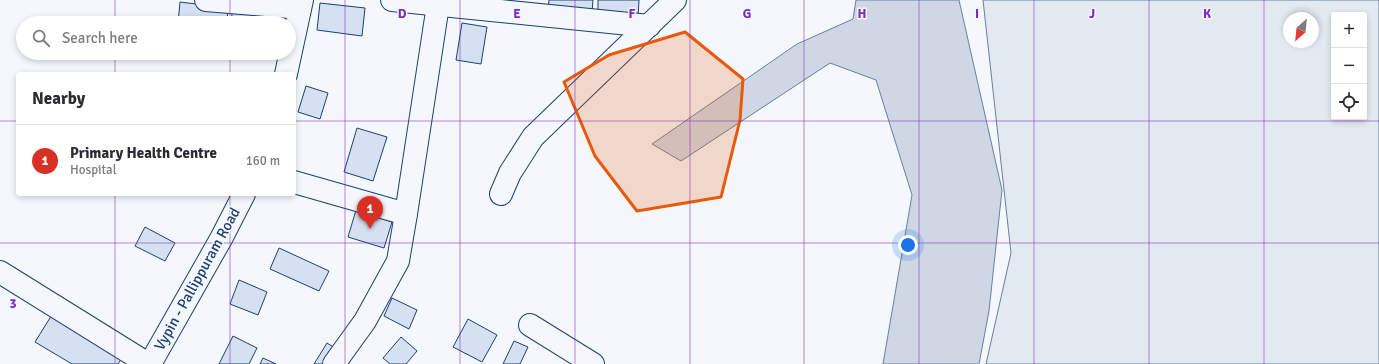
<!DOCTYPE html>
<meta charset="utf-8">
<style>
:root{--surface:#fff;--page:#f7f7f7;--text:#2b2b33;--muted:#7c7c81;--line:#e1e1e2;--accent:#d93025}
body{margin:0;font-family:Signika,sans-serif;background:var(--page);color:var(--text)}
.controls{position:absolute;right:12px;top:12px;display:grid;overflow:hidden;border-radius:4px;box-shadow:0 2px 6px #0003}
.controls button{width:36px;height:36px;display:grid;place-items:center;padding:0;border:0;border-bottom:1px solid var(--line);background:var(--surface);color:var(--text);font:20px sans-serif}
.compass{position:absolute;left:1283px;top:12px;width:36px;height:36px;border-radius:50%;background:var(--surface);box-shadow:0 2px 6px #0003;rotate:207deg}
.you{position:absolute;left:908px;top:245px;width:14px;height:14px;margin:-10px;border:3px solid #fff;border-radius:50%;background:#1a73e8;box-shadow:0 0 0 6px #1a73e833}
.badge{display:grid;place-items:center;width:26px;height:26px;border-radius:50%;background:var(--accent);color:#fff;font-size:13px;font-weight:700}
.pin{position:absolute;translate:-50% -33px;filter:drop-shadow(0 1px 2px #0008)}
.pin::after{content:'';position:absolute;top:21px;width:14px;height:12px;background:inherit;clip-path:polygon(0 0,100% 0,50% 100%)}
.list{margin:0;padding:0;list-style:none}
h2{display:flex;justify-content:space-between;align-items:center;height:52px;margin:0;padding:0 16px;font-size:17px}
h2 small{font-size:13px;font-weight:400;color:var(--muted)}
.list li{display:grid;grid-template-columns:26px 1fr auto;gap:12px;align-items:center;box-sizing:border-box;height:72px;padding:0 16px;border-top:1px solid var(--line)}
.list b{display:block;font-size:15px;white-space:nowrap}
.list p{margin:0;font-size:13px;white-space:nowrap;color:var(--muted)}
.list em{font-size:13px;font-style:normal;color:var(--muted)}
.icon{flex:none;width:22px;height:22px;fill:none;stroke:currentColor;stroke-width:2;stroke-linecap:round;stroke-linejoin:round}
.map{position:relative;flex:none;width:1379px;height:364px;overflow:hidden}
.search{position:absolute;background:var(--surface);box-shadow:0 2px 6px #0003;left:16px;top:16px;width:280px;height:44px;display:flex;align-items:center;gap:10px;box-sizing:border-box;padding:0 14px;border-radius:22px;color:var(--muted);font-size:15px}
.panel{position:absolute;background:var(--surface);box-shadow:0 2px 6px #0003;left:16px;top:72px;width:280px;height:124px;border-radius:4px}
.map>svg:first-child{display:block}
.green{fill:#e3e9f0;stroke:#687fa3;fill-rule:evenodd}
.water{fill:#cfd7e4;stroke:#687fa3}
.building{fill:#d5e0f0;stroke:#1d3f73}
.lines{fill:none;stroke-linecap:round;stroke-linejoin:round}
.minor-casing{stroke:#1d3f73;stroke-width:24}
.major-casing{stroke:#1d3f73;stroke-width:24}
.minor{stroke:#f4f7fb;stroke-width:22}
.major{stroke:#f4f7fb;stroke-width:22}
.marked{fill:#e8590c;fill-opacity:0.2;stroke:#e8590c;stroke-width:3;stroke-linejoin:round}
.grid{fill:none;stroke:#7b2cbf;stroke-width:1;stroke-opacity:0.55}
.labels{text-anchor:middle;stroke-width:3;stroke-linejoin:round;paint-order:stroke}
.street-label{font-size:15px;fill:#1d3f73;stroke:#f4f7fb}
.grid-label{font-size:13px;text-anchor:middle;font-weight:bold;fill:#7b2cbf;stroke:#f4f7fb;stroke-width:3;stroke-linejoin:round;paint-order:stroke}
</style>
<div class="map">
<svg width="1379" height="364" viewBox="0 0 1379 364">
<rect width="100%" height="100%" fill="#f4f7fb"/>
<path class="green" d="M983 0H1379V364H986L1011 253ZM1334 15H1364V117H1334ZM1289 18H1313V42H1289Z"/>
<polygon class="water" points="856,0 959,0 1002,190 989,311 979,364 883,364 912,195 876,80 830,63 681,161 652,144 797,44 853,19"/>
<g class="building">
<polygon points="549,0 593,0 592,12 548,10"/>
<polygon points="598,0 639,0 638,17 598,15"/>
<polygon points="180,2 228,8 227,23 178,23"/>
<polygon points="320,3 365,8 362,36 317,30"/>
<polygon points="233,5 277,9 276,23 231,23"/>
<polygon points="462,23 487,27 481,64 456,60"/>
<polygon points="306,86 328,93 320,119 298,112"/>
<polygon points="357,128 387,137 373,181 344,172"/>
<polygon points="356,210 392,222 384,248 348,237"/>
<polygon points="145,227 175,243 165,261 135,246"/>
<polygon points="279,248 329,271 319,291 270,269"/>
<polygon points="239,280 267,292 258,315 230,304"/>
<polygon points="392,298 417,310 409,329 384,316"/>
<polygon points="53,313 124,355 118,364 72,364 35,342"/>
<polygon points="468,319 497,335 482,362 453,347"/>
<polygon points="233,336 257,348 249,364 219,364"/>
<polygon points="401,337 417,351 406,364 390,364 383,358"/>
<polygon points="514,341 528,347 520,364 503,364"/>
<polygon points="327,343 338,350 329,364 314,364"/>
<polygon points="263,358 276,364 260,364"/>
</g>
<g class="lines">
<g class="minor-casing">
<g id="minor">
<polyline points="206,0 300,8"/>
<polyline points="392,0 649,26"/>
<polyline points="294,182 406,214"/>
<polyline points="501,194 510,173 533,137 675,0"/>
<polyline points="0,272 148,364"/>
<polyline points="530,325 593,364"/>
<polyline points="334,364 365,321 398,261 406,214 438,5"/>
</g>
</g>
<g class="major-casing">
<g id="major">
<polyline points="286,74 302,0"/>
<polyline points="150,364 222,237 244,194"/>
</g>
</g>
<use href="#minor" class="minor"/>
<use href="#major" class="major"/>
</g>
<path class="marked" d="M685 32 743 79 740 120 721 197 637 211 595 156 564 82 609 55Z"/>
<path class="grid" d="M115 0V23M230 0V23M345 0V364M460 0V364M575 0V364M690 0V364M804 0V364M919 0V364M1034 0V364M1149 0V364M1264 0V364M115 53V74M230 53V74M0 121H18M294 121H1379M115 194V364M230 194V364M0 243H1379"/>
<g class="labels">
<g class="street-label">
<text transform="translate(197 279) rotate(-61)" y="5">Vypin - Pallippuram Road</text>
</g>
</g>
<g class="grid-label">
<text x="402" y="18">D</text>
<text x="517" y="18">E</text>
<text x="632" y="18">F</text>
<text x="747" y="18">G</text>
<text x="862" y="18">H</text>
<text x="977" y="18">I</text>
<text x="1092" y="18">J</text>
<text x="1207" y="18">K</text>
<text x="13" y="308">3</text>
</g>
</svg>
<div class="controls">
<button>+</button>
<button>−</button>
<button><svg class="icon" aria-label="locate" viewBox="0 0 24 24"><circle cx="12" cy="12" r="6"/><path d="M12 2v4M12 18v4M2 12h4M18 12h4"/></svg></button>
</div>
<svg class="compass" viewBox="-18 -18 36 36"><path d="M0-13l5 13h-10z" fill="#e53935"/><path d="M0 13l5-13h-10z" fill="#7c7c81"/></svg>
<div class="you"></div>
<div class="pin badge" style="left:370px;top:229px">1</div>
<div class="search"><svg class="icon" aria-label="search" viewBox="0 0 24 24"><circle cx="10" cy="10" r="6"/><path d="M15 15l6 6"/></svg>Search here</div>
<section class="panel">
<h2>Nearby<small></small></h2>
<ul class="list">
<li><span class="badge">1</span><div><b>Primary Health Centre</b><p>Hospital</p></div><em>160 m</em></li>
</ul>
</section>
</div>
